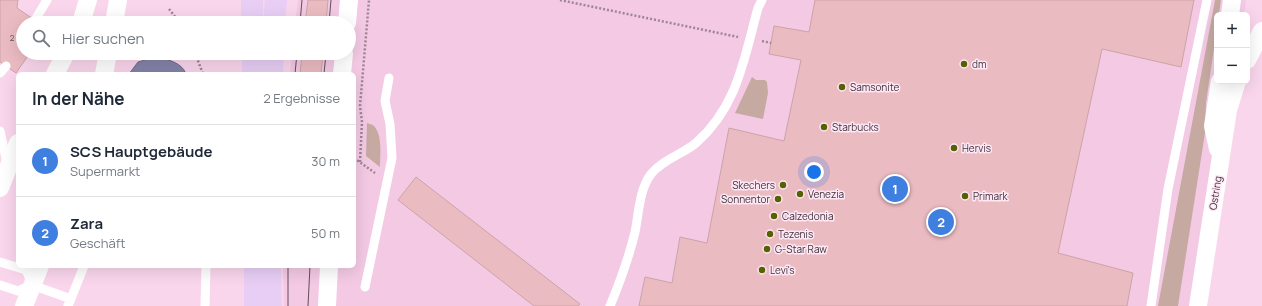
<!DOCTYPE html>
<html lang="de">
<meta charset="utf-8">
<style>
:root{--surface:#fff;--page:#f6f6f7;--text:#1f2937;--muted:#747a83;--line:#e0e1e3;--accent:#db2777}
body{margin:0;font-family:Manrope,sans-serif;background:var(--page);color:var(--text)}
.controls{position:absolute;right:12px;top:12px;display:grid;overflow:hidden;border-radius:6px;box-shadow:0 4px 16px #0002}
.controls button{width:36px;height:36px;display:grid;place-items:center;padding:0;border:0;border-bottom:1px solid var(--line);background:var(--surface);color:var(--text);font:20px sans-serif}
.you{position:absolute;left:814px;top:172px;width:14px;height:14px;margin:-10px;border:3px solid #fff;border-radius:50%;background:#1a73e8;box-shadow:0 0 0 6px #1a73e833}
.badge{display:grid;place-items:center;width:26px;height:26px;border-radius:50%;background:var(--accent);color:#fff;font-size:13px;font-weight:700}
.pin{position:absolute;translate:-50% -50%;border:2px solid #fff;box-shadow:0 1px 4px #0006}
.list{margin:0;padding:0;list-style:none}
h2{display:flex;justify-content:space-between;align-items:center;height:52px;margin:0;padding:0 16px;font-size:17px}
h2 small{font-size:13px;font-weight:400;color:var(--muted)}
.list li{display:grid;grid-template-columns:26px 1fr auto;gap:12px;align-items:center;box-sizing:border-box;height:72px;padding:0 16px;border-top:1px solid var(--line)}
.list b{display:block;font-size:15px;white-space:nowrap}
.list p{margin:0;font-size:13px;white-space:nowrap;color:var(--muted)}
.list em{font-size:13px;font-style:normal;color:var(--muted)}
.icon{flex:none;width:22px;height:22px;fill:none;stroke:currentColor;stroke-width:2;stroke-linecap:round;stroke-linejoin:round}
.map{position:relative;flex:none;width:1262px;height:306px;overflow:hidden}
.search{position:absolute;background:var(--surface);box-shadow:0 4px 16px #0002;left:16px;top:16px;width:340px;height:44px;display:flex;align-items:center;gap:10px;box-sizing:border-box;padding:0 14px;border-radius:22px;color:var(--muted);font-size:15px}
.panel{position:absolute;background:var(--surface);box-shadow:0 4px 16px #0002;left:16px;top:72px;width:340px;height:196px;border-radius:6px}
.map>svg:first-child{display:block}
.built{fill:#f3c9e4}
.green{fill:#c6aaa2}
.water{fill:#8584aa;stroke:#706b88}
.building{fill:#ebbbc2;stroke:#cca3a9}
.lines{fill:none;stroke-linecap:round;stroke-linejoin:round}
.path{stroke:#9e8594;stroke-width:2.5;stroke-dasharray:2 2;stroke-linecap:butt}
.service{stroke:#fff;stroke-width:9}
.minor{stroke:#fff;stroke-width:18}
.primary{stroke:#e8cef5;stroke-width:22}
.tram{stroke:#614f5a;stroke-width:1}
.poi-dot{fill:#566202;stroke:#fee8f6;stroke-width:1.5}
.labels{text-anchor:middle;stroke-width:3;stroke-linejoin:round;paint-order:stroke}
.number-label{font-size:8px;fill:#6a545c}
.poi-label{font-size:10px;fill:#3f313a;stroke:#fee8f6;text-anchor:start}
.street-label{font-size:10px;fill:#3f313a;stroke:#fee8f6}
</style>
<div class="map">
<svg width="1262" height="306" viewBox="0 0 1262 306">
<rect width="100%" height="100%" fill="#fad6ec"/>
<polygon class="built" points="298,0 1246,0 1244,15 1217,15 1217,81 1207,306 284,306 283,266 354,266 354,74 290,74 292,53 349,53 349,23 295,23"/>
<g class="green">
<polygon points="1215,0 1221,0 1206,103 1205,133 1178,306 1158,306"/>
<polygon points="752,77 756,80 765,80 767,82 768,93 763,119 735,113"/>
<path d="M367 123 373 125C383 134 380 155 380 167L366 156Z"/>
</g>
<path class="water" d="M155 57C166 59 182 62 186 74H129L138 62Z"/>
<g class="building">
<polygon points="0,0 18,0 17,8 39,23 23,23 23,53 30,53 16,73 0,62"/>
<polygon points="308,0 328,0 326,23 305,23"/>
<polygon points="815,0 1194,0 1181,67 1102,49 1058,253 1133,273 1127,306 639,306 645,277 672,283 680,237 707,243 729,128 784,141 801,60 769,54 774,26 809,32"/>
<polygon points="302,53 323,53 321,74 300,74"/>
<polygon points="416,177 580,304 578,306 534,306 398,200"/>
</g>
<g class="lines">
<g class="path">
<polyline points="560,0 738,37"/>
<polyline points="169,9 180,23"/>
<polyline points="762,41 771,43"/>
<polyline points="39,53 45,57"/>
<polyline points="195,53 203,74"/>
<polyline points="354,158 375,173"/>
<polyline points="360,162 362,122 360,106 369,0"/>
</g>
<g class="service">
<polyline points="35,20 47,0"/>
<polyline points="0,73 6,66"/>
<polyline points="0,131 7,163"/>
<polyline points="0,262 26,270 32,284"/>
<polyline points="0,285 18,291 32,285 71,299"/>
<polyline points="365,287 392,158 390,124 385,101 389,78"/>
<polyline points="68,306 84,266"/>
<polyline points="205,306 206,266"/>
<path d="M610 306C620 282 629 257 635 232 639 213 639 190 651 174 662 160 683 154 696 143 738 106 744 58 758 8L762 0"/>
<polyline points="1151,306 1168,189 1207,0"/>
</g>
<g class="minor">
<polyline points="1230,15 1232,0"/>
<polyline points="81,23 88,0"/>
<polyline points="114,23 118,0"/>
<polyline points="347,23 349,0"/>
<polyline points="1247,60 1262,31"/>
<polyline points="55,74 66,53"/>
<polyline points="104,74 108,53"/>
<polyline points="342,74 344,53"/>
<polyline points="1218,149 1213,126 1220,81"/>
<polyline points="0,188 18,143"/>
<polyline points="24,306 40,266"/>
<polyline points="327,306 329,266"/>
<polyline points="1198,306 1228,110 1237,81"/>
</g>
<g class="primary">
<polyline points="252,23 252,0"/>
<polyline points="274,23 276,0"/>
<polyline points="253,53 253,74"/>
<polyline points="272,74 273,53"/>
<polyline points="255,266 255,306"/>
<polyline points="270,266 271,306"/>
</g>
<g class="tram">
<polyline points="300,23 302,0"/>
<polyline points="329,23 331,0"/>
<polyline points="295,74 297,53"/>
<polyline points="324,74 326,53"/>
<polyline points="288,306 288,266"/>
<polyline points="308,306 310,266"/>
</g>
</g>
<g class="poi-dot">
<circle cx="964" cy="64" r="4"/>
<circle cx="842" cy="87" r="4"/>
<circle cx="824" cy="127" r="4"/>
<circle cx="954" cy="148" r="4"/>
<circle cx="783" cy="185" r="4"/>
<circle cx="800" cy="194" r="4"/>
<circle cx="965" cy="196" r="4"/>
<circle cx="778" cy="199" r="4"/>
<circle cx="774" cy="216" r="4"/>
<circle cx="770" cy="234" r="4"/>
<circle cx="767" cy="249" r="4"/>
<circle cx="762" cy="270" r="4"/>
</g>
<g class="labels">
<g class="number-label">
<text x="12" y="41">2</text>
</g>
<g class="poi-label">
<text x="972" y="68">dm</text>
<text x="850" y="91">Samsonite</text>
<text x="832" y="131">Starbucks</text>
<text x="962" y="152">Hervis</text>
<text x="775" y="189" text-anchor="end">Skechers</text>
<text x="808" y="198">Venezia</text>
<text x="973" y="200">Primark</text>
<text x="770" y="203" text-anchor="end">Sonnentor</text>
<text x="782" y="220">Calzedonia</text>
<text x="778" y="238">Tezenis</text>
<text x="775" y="253">G-Star Raw</text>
<text x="770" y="274">Levi's</text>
</g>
<g class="street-label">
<text transform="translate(1215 193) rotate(-81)" y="4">Ostring</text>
</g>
</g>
</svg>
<div class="controls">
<button>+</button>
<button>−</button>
</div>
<div class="you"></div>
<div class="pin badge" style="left:895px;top:189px;background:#3f7fe0">1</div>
<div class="pin badge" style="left:941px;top:222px;background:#3f7fe0">2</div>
<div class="search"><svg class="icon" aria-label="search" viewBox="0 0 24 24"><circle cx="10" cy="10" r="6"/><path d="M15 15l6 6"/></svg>Hier suchen</div>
<section class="panel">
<h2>In der Nähe<small>2 Ergebnisse</small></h2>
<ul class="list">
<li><span class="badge" style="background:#3f7fe0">1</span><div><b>SCS Hauptgebäude</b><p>Supermarkt</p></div><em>30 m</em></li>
<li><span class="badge" style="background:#3f7fe0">2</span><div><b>Zara</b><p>Geschäft</p></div><em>50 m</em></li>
</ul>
</section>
</div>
